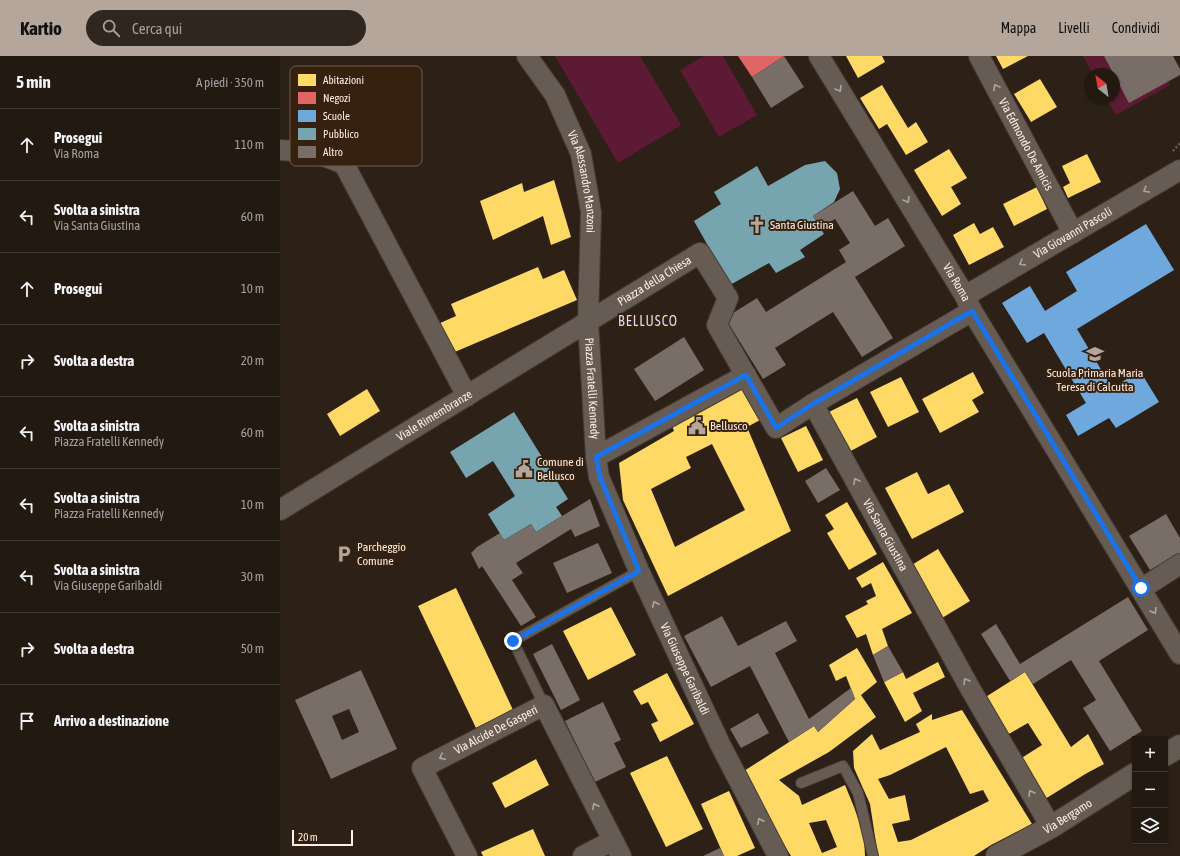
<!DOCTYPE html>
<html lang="it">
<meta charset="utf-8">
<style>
:root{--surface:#221911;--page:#2e261f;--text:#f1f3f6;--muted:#a2a09f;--line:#3f3831;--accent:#b5a69c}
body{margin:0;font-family:"Asap Condensed",sans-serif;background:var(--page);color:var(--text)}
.controls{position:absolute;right:12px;bottom:12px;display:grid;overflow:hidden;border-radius:0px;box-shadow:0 1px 3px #0004}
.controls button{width:36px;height:36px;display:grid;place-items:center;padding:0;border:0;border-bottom:1px solid var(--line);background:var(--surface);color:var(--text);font:20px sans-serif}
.compass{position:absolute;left:804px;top:12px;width:36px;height:36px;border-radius:50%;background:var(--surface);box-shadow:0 1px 3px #0004;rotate:329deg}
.scale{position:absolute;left:12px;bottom:10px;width:61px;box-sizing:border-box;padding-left:4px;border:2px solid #feeee3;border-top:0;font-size:11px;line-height:14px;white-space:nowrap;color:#feeee3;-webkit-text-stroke:3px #36200e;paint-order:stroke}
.stop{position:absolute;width:12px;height:12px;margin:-9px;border:3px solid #1a73e8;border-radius:50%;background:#fff}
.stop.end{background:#1a73e8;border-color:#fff;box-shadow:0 1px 4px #0008}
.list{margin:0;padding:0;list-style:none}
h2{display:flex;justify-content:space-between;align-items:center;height:52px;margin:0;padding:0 16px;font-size:17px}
h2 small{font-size:13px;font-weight:400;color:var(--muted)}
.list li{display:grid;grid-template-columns:26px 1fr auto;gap:12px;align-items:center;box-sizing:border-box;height:72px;padding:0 16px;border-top:1px solid var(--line)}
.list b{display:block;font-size:15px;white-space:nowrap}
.list p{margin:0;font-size:13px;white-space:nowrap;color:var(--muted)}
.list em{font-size:13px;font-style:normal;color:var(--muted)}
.icon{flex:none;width:22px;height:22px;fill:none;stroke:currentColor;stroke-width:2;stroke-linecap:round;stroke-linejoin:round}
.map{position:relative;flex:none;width:900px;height:800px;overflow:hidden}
header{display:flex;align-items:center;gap:24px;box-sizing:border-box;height:56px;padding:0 20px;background:var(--accent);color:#111}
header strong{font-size:19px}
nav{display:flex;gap:22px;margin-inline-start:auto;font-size:14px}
.search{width:280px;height:36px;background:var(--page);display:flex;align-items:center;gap:10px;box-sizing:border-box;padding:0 14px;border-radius:22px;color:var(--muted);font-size:15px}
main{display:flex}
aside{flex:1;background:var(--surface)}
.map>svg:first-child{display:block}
.green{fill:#5d1a34}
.homes{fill:#ffd966;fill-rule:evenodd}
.shops{fill:#e06666}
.schools{fill:#6fa8dc}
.public{fill:#76a5af}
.building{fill:#796d67;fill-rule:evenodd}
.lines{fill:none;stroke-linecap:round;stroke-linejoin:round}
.lane-casing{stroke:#473c35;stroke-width:12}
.street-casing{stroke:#473c35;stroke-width:22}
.secondary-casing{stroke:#473c35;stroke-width:24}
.path{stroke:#665d56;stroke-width:2.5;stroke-dasharray:2 2;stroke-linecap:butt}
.lane{stroke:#665c53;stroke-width:10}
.street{stroke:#665c53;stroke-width:20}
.secondary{stroke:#665c53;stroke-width:22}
.oneway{stroke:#b2a59b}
.route{stroke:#1a73e8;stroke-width:5}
.labels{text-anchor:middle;stroke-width:4;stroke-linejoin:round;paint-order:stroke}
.street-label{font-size:12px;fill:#feeee3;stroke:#36200e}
.poi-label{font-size:12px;fill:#feeee3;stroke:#36200e;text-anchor:start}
.quarter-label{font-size:14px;letter-spacing:1px;fill:#d5defa;stroke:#36200e}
.key{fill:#36200e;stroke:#725e4e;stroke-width:1}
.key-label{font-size:11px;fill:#feeee3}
</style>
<header>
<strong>Kartio</strong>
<div class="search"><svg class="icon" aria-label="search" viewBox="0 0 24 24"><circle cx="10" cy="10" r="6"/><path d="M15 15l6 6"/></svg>Cerca qui</div>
<nav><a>Mappa</a><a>Livelli</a><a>Condividi</a></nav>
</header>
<main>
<aside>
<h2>5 min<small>A piedi · 350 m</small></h2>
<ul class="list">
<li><svg class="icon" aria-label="ahead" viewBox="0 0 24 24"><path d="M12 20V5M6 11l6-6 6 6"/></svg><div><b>Prosegui</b><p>Via Roma</p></div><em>110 m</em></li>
<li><svg class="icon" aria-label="left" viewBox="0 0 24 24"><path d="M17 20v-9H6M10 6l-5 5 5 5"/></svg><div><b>Svolta a sinistra</b><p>Via Santa Giustina</p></div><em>60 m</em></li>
<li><svg class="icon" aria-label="ahead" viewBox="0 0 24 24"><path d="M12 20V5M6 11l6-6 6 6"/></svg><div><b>Prosegui</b></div><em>10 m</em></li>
<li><svg class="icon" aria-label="right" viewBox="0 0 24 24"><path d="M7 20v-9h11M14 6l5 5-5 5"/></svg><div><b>Svolta a destra</b></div><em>20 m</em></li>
<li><svg class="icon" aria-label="left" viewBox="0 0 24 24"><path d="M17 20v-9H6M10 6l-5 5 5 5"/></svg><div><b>Svolta a sinistra</b><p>Piazza Fratelli Kennedy</p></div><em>60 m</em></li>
<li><svg class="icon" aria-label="left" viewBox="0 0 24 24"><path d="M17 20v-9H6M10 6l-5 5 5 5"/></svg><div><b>Svolta a sinistra</b><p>Piazza Fratelli Kennedy</p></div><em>10 m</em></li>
<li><svg class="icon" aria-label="left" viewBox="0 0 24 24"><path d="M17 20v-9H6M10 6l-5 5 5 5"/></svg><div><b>Svolta a sinistra</b><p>Via Giuseppe Garibaldi</p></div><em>30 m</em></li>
<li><svg class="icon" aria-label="right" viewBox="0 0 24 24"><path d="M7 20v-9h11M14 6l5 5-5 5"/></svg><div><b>Svolta a destra</b></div><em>50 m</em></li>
<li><svg class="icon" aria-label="arrive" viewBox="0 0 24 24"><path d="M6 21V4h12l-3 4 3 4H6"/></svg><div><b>Arrivo a destinazione</b></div></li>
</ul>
</aside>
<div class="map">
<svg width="900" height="800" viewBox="0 0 900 800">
<rect width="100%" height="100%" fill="#2d2117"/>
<g class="green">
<polygon points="275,0 360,0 401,69 338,107"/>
<polygon points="424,0 443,0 477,59 439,81 400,14"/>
<polygon points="803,0 875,0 890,29 836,59 826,42 834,42 834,18 813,18"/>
</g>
<g class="homes">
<polygon points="566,0 602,0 605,6 578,22"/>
<polygon points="716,0 748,0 723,13"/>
<polygon points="760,23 777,51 751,66 734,38"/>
<polygon points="602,29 628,72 636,66 648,86 626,99 607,68 599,73 580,42"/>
<polygon points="669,93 687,122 671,131 681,148 662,160 634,114"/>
<polygon points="807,98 821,126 788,142 783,131 790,127 782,110"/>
<polygon points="274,124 291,181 271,189 263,160 213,184 200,145 242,127 244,136"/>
<polygon points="757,131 767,153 734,170 723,148"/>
<polygon points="694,167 700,178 713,171 724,191 689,209 673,179"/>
<polygon points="258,211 263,223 284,214 297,244 170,298 158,268 176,260 171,248"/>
<polygon points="693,316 704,337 692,344 699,356 660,377 642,343"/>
<polygon points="621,321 639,356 608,371 590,336"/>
<path d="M463 329 482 363 467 371 511 475 388 540 343 444 339 407 394 375 390 364ZM432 388 465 454 395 491 371 433 411 412 406 401Z"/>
<polygon points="87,333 100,355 60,380 47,358"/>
<polygon points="577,342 597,381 565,398 545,358"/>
<polygon points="526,370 543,404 518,416 501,382"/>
<polygon points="637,416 648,438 669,428 684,456 632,483 605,432"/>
<polygon points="567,446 597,498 569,514 547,477 554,473 545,459"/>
<polygon points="658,493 690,545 662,562 630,510"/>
<polygon points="603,506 632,557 602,573 608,590 593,599 586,578 577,582 565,560 588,548 586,545 596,540 591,527 582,532 576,522"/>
<polygon points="176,532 233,654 196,672 138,550"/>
<polygon points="331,551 356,599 308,624 283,575"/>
<path d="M577 592 597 626 581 639 596 661 549 696 499 724 519 740 522 749 565 729 574 751 584 780 585 800H511L499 781 464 715 534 670 538 676 575 643 566 620 556 625 549 609ZM546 764 557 791 542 797 529 767Z"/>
<polygon points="658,606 665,621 633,637 642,655 625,666 604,626 623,616 626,623"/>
<polygon points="745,616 791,691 808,678 824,708 807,717 765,743 740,703 762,689 748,667 727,679 704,642"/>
<polygon points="387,617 414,668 380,686 371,668 378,665 368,646 361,649 353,635"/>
<path d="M682 654 752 768 711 789 694 800H598L590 748 574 712 573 695 592 678 600 694 640 676 636 668 652 658V664ZM666 691 690 738 703 734 709 745 631 784 618 786 612 768 630 764 625 739 609 743 598 723 610 719Z"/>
<polygon points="387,700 423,773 386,791 350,717"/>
<polygon points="256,703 269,729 225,752 212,727"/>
<polygon points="449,735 475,792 457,800 444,800 421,748"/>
<polygon points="253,773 265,800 203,800 201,796"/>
</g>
<polygon class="shops" points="458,0 504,0 472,21"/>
<polygon class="schools" points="866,168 894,214 797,273 832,332 860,315 879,346 836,372 829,362 798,380 786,359 806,347 764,277 747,287 722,247 750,230 765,255 797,235 786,216"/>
<g class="public">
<polygon points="545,105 557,117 560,133 554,146 533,160 544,178 520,194 525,201 496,217 489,207 450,229 414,165 441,148 434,136 477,110 488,130 525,109"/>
<polygon points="234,356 288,443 276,451 282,460 256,476 251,468 224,484 208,458 235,440 213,405 186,422 170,396"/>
</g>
<g class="building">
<polygon points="504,0 524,31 491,52 472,21"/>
<polygon points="824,0 893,0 900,13 900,19 849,47"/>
<polygon points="573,135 595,170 608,162 625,190 575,221 613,282 582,301 553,256 495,292 506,309 483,323 445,262 477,242 486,256 566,206 559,194 570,187 555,163 540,172 533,160"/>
<polygon points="404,281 424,314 375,345 354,313"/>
<polygon points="546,412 560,434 538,447 525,425"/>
<polygon points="310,443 320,470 295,481 291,473 236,507 243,517 232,524 256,561 241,570 202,510 199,513 191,497 197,491 220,477 224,484 251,468 256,476"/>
<polygon points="886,458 900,482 900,497 870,514 849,480"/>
<polygon points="318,487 332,517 287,537 273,507"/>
<polygon points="848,541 868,574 819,605 862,675 830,695 803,652 816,644 791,604 753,628 745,616 730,625 701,578 716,568 740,608"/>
<polygon points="442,560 458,590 506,565 517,585 495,597 529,663 571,632 575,643 538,676 534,670 509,686 470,610 431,631 404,580"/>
<polygon points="272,588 300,644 281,654 253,598"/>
<polygon points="608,590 623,616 604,626 593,599"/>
<path d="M81 614 117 693 51 723 15 644ZM69 653 79 676 62 684 52 660Z"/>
<polygon points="323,646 341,684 334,687 346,711 315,726 285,665"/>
<polygon points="478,657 489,677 461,692 450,673"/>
<polygon points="440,792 444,800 423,800"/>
</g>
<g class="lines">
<g class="lane-casing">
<g id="lane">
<polyline points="264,649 233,585 359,515"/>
<polyline points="521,727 563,710 578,737 593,800"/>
</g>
</g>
<g class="street-casing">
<g id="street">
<path id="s1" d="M247 0 275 39 301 98 311 156 308 265 316 401 319 421 359 515 440 688 498 800"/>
<path id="s2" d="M539 0 685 240 692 255 900 598"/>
<path id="s3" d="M699 0 793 177"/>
<polyline points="0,94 36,97 64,108 187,340"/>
<path id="s4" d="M685 240 900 114"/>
<path id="s5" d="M692 255 533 348 691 634 771 771"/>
<polyline points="316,401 466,319"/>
<path id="s6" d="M0 454 420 197 448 242 437 269 496 372 533 348"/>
<polyline points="861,533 900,508"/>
<path id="s7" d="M187 800 142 712 264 649 341 800"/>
<polyline points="303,800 332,785"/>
</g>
</g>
<g class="secondary-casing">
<g id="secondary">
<polyline points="885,699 900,690"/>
<path id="s8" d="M717 800 771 771 855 718"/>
</g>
</g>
<polyline class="path" points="893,95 900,87"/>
<use href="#lane" class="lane"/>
<use href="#street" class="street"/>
<use href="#secondary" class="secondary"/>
</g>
<defs><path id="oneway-chevron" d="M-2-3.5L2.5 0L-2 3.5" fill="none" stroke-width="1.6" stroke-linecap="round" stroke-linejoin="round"/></defs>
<g class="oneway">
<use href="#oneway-chevron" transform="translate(716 31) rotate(-118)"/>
<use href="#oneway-chevron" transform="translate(559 33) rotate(59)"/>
<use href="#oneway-chevron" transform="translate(866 134) rotate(149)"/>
<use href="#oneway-chevron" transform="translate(627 144) rotate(59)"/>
<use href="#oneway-chevron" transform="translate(742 207) rotate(150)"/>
<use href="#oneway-chevron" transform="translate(576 425) rotate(-119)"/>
<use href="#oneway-chevron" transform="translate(375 548) rotate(-115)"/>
<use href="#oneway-chevron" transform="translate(874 555) rotate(59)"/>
<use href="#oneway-chevron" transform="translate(686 625) rotate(-119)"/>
<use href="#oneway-chevron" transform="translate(162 701) rotate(153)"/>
<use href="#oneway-chevron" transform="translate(751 737) rotate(-120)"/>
<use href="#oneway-chevron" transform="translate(315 750) rotate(-117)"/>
<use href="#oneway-chevron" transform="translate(480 765) rotate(-117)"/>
</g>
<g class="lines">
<polyline class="route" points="233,585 359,515 320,421 316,401 466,319 496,372 533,348 692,255 861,532"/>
</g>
<defs>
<g id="church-bare" transform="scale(1.38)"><path d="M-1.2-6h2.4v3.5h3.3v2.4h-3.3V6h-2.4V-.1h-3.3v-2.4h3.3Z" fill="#b5a69c" stroke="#36200e" stroke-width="2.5" paint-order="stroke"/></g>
<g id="school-bare" transform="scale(1.38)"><path d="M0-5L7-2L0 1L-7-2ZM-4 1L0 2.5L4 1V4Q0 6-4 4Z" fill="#b5a69c" stroke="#36200e" stroke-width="2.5" paint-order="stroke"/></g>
<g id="civic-bare" transform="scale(1.38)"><path d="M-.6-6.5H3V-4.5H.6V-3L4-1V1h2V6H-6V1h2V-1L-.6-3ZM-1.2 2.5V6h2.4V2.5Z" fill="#b5a69c" stroke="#36200e" stroke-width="2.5" paint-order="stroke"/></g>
<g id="parking-bare" transform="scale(1.38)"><path d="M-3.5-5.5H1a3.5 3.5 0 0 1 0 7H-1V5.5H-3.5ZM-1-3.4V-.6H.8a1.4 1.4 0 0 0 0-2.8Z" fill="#b5a69c" stroke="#36200e" stroke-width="2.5" paint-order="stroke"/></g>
</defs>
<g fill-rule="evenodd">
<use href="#church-bare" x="477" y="169"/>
<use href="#school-bare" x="815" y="298"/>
<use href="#civic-bare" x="417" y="370"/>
<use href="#civic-bare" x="244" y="413"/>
<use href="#parking-bare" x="64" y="498"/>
</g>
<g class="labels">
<g class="street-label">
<text dy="4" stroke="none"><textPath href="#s3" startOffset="100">Via Edmondo De Amicis</textPath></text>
<text dy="4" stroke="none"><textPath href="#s1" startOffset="140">Via Alessandro Manzoni</textPath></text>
<text dy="4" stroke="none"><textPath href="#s4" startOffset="125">Via Giovanni Pascoli</textPath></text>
<text dy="4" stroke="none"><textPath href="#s6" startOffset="439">Piazza della Chiesa</textPath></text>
<text dy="4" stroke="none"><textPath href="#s2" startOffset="265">Via Roma</textPath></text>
<text dy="4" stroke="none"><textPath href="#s1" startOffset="348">Piazza Fratelli Kennedy</textPath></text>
<text dy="4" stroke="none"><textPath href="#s6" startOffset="181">Viale Rimembranze</textPath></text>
<text dy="4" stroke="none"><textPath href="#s5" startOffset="334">Via Santa Giustina</textPath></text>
<text dy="4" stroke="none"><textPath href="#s1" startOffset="647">Via Giuseppe Garibaldi</textPath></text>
<text dy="4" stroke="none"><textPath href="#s7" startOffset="182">Via Alcide De Gasperi</textPath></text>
<text dy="4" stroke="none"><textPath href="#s8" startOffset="81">Via Bergamo</textPath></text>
</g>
<g class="poi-label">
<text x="490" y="173">Santa Giustina</text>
<text x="815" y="321" text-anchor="middle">Scuola Primaria Maria<tspan x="815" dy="14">Teresa di Calcutta</tspan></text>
<text x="430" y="374">Bellusco</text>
<text x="257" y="410">Comune di<tspan x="257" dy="14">Bellusco</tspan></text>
<text x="77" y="495">Parcheggio<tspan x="77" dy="14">Comune</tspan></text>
</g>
<g class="quarter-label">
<text x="368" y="270">BELLUSCO</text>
</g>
</g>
<rect x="10" y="10" width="132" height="100" rx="6" class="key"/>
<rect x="18" y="18" width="18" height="12" fill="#ffd966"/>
<rect x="18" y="36" width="18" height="12" fill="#e06666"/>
<rect x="18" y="54" width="18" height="12" fill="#6fa8dc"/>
<rect x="18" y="72" width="18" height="12" fill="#76a5af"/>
<rect x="18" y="90" width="18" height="12" fill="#796d67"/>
<g class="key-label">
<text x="43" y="28">Abitazioni</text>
<text x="43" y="46">Negozi</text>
<text x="43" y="64">Scuole</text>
<text x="43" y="82">Pubblico</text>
<text x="43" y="100">Altro</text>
</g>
</svg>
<div class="controls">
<button>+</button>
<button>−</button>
<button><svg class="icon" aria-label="layers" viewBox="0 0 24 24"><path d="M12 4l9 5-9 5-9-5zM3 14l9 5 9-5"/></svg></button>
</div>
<svg class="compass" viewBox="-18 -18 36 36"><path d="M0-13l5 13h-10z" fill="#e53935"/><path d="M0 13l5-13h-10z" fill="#a2a09f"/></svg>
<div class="scale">20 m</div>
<div class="stop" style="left:861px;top:532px"></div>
<div class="stop end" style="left:233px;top:585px"></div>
</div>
</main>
